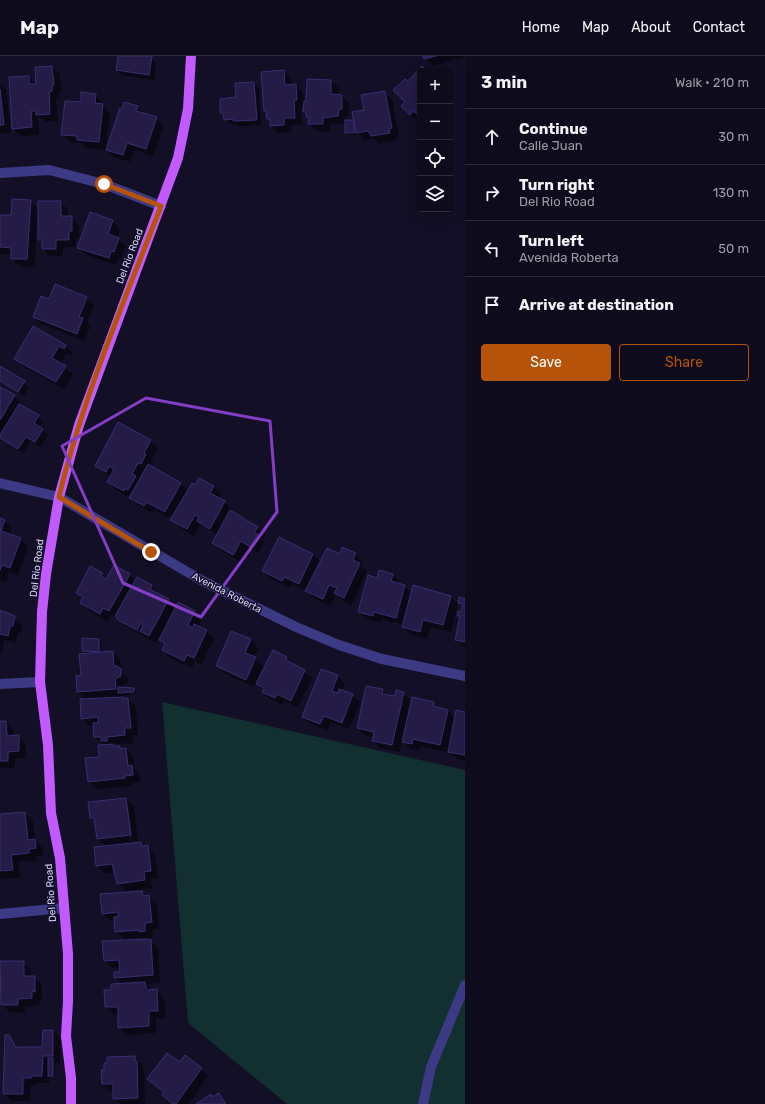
<!DOCTYPE html>
<meta charset="utf-8">
<style>
:root{--surface:#0e0b1c;--page:#171425;--text:#f1f3f6;--muted:#9b9ba3;--line:#2e2b3b;--accent:#b45309}
body{margin:0;font-family:Rubik,sans-serif;background:var(--page);color:var(--text)}
.controls{position:absolute;right:12px;top:12px;display:grid;overflow:hidden;border-radius:4px;box-shadow:0 4px 16px #0002}
.controls button{width:36px;height:36px;display:grid;place-items:center;padding:0;border:0;border-bottom:1px solid var(--line);background:var(--surface);color:var(--text);font:20px sans-serif}
.stop{position:absolute;width:12px;height:12px;margin:-9px;border:3px solid #b45309;border-radius:50%;background:#fff}
.stop.end{background:#b45309;border-color:#fff;box-shadow:0 1px 4px #0008}
.list{margin:0;padding:0;list-style:none}
h2{display:flex;justify-content:space-between;align-items:center;height:52px;margin:0;padding:0 16px;font-size:17px}
h2 small{font-size:13px;font-weight:400;color:var(--muted)}
.list li{display:grid;grid-template-columns:26px 1fr auto;gap:12px;align-items:center;box-sizing:border-box;height:56px;padding:0 16px;border-top:1px solid var(--line)}
.list b{display:block;font-size:15px;white-space:nowrap}
.list p{margin:0;font-size:13px;white-space:nowrap;color:var(--muted)}
.list em{font-size:13px;font-style:normal;color:var(--muted)}
.actions{display:flex;gap:8px;padding:12px 16px}
.actions a{flex:1;padding:9px 0;border:1px solid var(--accent);border-radius:4px;text-align:center;font-size:14px;color:var(--accent)}
.actions .main{background:var(--accent);color:#fff}
.icon{flex:none;width:22px;height:22px;fill:none;stroke:currentColor;stroke-width:2;stroke-linecap:round;stroke-linejoin:round}
.map{position:relative;flex:none;width:465px;height:1048px;overflow:hidden}
header{display:flex;align-items:center;gap:24px;box-sizing:border-box;height:56px;padding:0 20px;background:var(--surface);border-bottom:1px solid var(--line)}
header strong{font-size:19px}
nav{display:flex;gap:22px;margin-inline-start:auto;font-size:14px}
main{display:flex}
aside{flex:1;background:var(--surface)}
.map>svg:first-child{display:block}
.green{fill:#12302f}
.shadow{fill:#0007;fill-rule:evenodd}
.building{fill:#241b47;stroke:#3b2d73}
.lines{fill:none;stroke-linecap:round;stroke-linejoin:round}
.minor{stroke:#3d3a85;stroke-width:10}
.major{stroke:#c25bff;stroke-width:10}
.route{stroke:#b45309;stroke-width:5}
.marked{fill:none;stroke:#843dc5;stroke-width:3;stroke-linejoin:round}
.labels{text-anchor:middle;stroke-width:3;stroke-linejoin:round;paint-order:stroke}
.street-label{font-size:10px;fill:#d9d4ff;stroke:#130f26}
</style>
<header>
<strong>Map</strong>
<nav><a>Home</a><a>Map</a><a>About</a><a>Contact</a></nav>
</header>
<main>
<div class="map">
<svg width="465" height="1048" viewBox="0 0 465 1048">
<rect width="100%" height="100%" fill="#130f26"/>
<polygon class="green" points="162,646 465,714 465,1048 287,1048 188,967"/>
<g class="shadow">
<polygon points="119,0 151,1 156,7 154,24 122,19 117,14"/>
<polygon points="424,0 464,0 464,1 433,10"/>
<polygon points="52,11 60,18 61,36 59,36 60,43 56,43 58,65 45,66 41,62 38,62 39,79 21,80 13,72 28,21 37,30 36,12"/>
<polygon points="422,12 426,15 420,15 420,63 418,66 402,50 406,46 408,27"/>
<polygon points="284,15 291,23 292,29 296,29 303,37 304,46 307,46 331,25 339,32 338,40 342,40 349,47 349,60 346,60 346,65 353,65 384,36 392,43 399,80 396,80 397,84 379,88 374,82 365,84 356,75 356,79 348,79 346,77 346,67 330,69 330,76 317,75 309,67 310,63 304,56 305,51 301,51 302,69 291,69 292,76 278,77 271,70 267,57 265,55"/>
<polygon points="0,27 6,33 11,76 0,78"/>
<polygon points="254,27 259,32 261,69 239,70 237,68 230,68 221,56"/>
<polygon points="95,39 110,57 106,92 137,51 145,59 156,62 164,70 153,100 134,94 130,106 114,101 107,94 86,92 81,87 70,86 62,78 81,47"/>
<polygon points="450,39 454,42 450,46"/>
<polygon points="30,145 39,154 61,146 68,154 68,161 72,161 79,169 79,182 76,182 76,191 63,191 63,200 50,200 42,192 43,187 39,183 39,159 37,159 35,211 20,210 12,202 12,199 0,198 0,157 3,160 12,160"/>
<polygon points="112,165 120,173 117,182 126,190 121,203 118,202 116,209 86,199 78,191"/>
<polygon points="87,242 94,249 87,267 90,271 84,285 42,268 34,261 49,244"/>
<polygon points="33,271 65,290 73,297 72,300 66,297 60,308 73,318 64,333 23,310 15,302"/>
<polygon points="0,312 29,331 24,340 0,326"/>
<polygon points="0,332 14,340 21,347 20,350 43,365 39,372 48,379 41,391 31,385 23,397 0,383"/>
<polygon points="150,385 158,392 151,405 153,407 151,411 181,428 188,435 196,431 200,423 214,431 221,438 219,443 224,446 232,454 231,455 257,472 265,479 262,484 264,487 258,497 249,492 241,506 220,494 213,487 217,479 201,468 194,480 179,471 172,463 154,453 152,457 138,449 131,442 116,434 108,426 111,421 96,410"/>
<polygon points="0,463 5,465 12,472 10,479 20,483 28,491 18,519 9,516 6,526 0,524"/>
<polygon points="280,482 313,498 321,506 340,499 355,498 363,506 361,509 367,515 352,549 343,545 336,538 330,550 314,542 306,535 292,528 290,532 271,523 264,515"/>
<polygon points="114,511 130,519 136,525 151,530 176,552 194,555 202,563 198,571 207,575 214,583 201,609 195,605 192,612 170,602 163,594 165,589 161,584 166,574 164,573 156,587 127,571 124,568 141,578 142,576 123,566 123,568 119,563 110,559 107,565 88,554 81,547 83,543 77,537 102,518 107,523"/>
<polygon points="380,516 393,519 400,527 400,529 404,530 412,538 414,530 451,541 458,548 451,576 431,571 427,583 410,578 403,571 403,569 382,563 381,567 366,563 359,556 378,523"/>
<polygon points="465,544 465,591 456,584 461,562 458,560 462,557 463,550 459,546"/>
<polygon points="0,555 12,559 22,569 21,577 18,577 16,587 4,584 2,598 0,598"/>
<polygon points="232,576 251,584 258,592 254,601 263,610 254,631 224,617 217,610"/>
<polygon points="98,584 101,586 100,597 113,596 120,604 121,615 128,622 128,627 119,632 134,633 136,635 136,638 123,639 123,641 102,642 128,643 136,651 138,679 132,679 133,687 114,688 114,691 126,693 133,701 135,713 139,718 140,726 132,727 132,730 96,733 89,726 100,702 104,690 95,681 94,670 90,670 82,662 86,644 78,636 86,598 83,595"/>
<polygon points="273,595 287,602 312,622 298,651 284,645 282,649 270,643 257,628"/>
<polygon points="322,614 338,620 345,628 342,635 352,639 360,646 349,673 331,666 328,675 311,668 303,661"/>
<polygon points="382,634 388,640 395,642 403,637 412,646 433,647 438,652 448,655 456,663 465,657 465,705 457,703 448,694 447,696 420,690 419,695 410,693 402,685 400,696 380,692 373,684 373,681 366,680 358,672"/>
<polygon points="0,666 6,666 14,674 14,681 18,680 26,688 26,702 15,703 15,712 0,712"/>
<path d="M126 743 134 750 138 787 147 790 155 798 158 822 151 823 152 832 125 835 118 827 115 816 104 817 97 810 106 791 98 783 96 767 91 762ZM126 750H128L132 784 130 785Z"/>
<polygon points="25,757 33,765 35,784 43,792 43,799 36,800 37,805 18,806 20,822 2,823 0,822 0,759"/>
<polygon points="142,836 157,848 159,873 153,874 152,883 149,883 158,892 160,927 145,928 152,934 157,934 164,942 166,962 156,962 156,977 127,979 119,971 119,958 113,958 106,951 112,935 122,928 115,921 121,917 120,911 112,912 105,904 149,884 145,881 124,883 116,875 115,864 110,865 103,857"/>
<polygon points="23,906 31,914 31,921 35,921 42,929 42,943 40,943 39,949 25,951 25,957 10,956 2,949 0,943 0,911"/>
<polygon points="53,975 61,983 60,1007 55,1007 55,1021 50,1020 49,1027 38,1027 38,1029 31,1029 30,1045 12,1045 4,1037 8,980 19,992 43,992"/>
<polygon points="135,1001 142,1008 144,1014 145,1048 120,1048 114,1042 114,1035 110,1036 103,1028"/>
<polygon points="180,1007 201,1012 208,1020 189,1048 172,1048 163,1039 165,1037 148,1023"/>
<polygon points="219,1038 228,1048 198,1048 212,1042"/>
</g>
<g class="building">
<polygon points="118,0 152,0 149,19 116,14"/>
<polygon points="423,0 436,0 424,3"/>
<polygon points="52,10 54,29 52,29 52,35 49,36 50,58 36,59 36,55 31,55 32,71 12,73 9,21 29,20 29,28 36,28 35,11"/>
<polygon points="422,10 427,15 420,15 420,61 413,55 410,59 401,50 405,46 393,34 405,23 408,25"/>
<polygon points="284,14 285,29 296,28 297,44 294,44 295,62 284,62 284,69 270,70 270,63 267,63 266,55 264,55 261,16"/>
<polygon points="307,23 331,24 331,38 342,39 342,53 339,53 338,60 323,62 323,68 308,68 309,61 306,61 306,56 303,56 304,45 306,45"/>
<polygon points="254,26 257,64 233,65 233,63 224,64 223,57 220,57 220,43 236,41 235,27"/>
<polygon points="0,33 4,69 0,69"/>
<polygon points="385,35 392,72 389,73 390,77 371,80 368,75 356,77 352,56 364,54 361,39"/>
<polygon points="81,36 96,38 95,47 103,48 99,86 77,84 77,80 61,79 65,45 81,46"/>
<polygon points="124,46 138,50 136,55 157,61 146,93 127,87 123,99 106,94 120,52 122,53"/>
<rect x="345" y="64" width="9" height="13"/>
<polygon points="12,143 31,144 27,203 11,203 11,192 0,191 0,159 11,159"/>
<polygon points="38,145 61,145 61,160 72,160 72,175 69,175 69,184 56,184 56,193 42,193 42,184 38,184"/>
<polygon points="90,156 113,164 108,178 119,182 114,196 111,195 109,202 77,192"/>
<polygon points="55,228 87,241 79,261 83,262 77,278 33,261 41,240 49,243"/>
<polygon points="33,270 66,289 64,293 59,290 52,302 66,310 56,326 14,303"/>
<polygon points="0,310 25,325 18,336 0,325"/>
<polygon points="0,331 15,339 0,364"/>
<polygon points="19,348 39,359 34,367 43,373 35,386 26,381 18,393 0,382 0,379"/>
<polygon points="118,366 151,384 144,397 146,398 141,408 138,407 132,418 136,420 128,434 125,432 124,435 107,426 114,413 109,410 106,416 95,410"/>
<polygon points="148,408 181,427 165,456 146,446 144,450 129,442"/>
<polygon points="199,422 214,430 210,437 225,445 210,473 197,465 199,461 195,459 187,473 170,464 192,427 195,429"/>
<polygon points="230,454 258,471 254,477 258,478 250,491 241,485 233,499 212,487"/>
<polygon points="0,462 5,464 1,475 21,482 10,512 2,509 0,514"/>
<polygon points="279,481 313,498 299,528 284,521 282,525 262,515"/>
<polygon points="342,491 356,497 353,504 360,507 344,542 334,537 337,532 329,529 323,543 305,535 327,492 340,498"/>
<polygon points="114,509 130,518 109,555 103,552 100,558 80,547 83,541 76,537 90,510 103,517 101,520 106,523"/>
<polygon points="379,514 393,518 391,525 405,529 396,562 374,556 373,560 358,556 368,519 377,522"/>
<polygon points="137,521 152,529 150,533 169,543 149,580 140,575 143,569 141,567 137,574 118,564 115,560"/>
<polygon points="413,529 451,540 443,569 423,564 420,576 402,571"/>
<polygon points="459,541 465,543 465,586 455,584 460,560 457,560 458,555 461,556 463,548 458,547"/>
<polygon points="178,546 195,555 188,569 193,572 194,568 207,574 194,602 187,599 184,605 162,594 165,587 159,584"/>
<polygon points="0,554 15,560 13,570 10,570 8,580 0,578"/>
<polygon points="231,575 251,583 245,597 256,601 246,624 216,610"/>
<polygon points="82,582 99,583 99,596 82,595"/>
<polygon points="273,594 287,601 286,604 305,614 291,645 277,638 275,642 262,636 264,632 256,628"/>
<polygon points="113,595 114,610 117,610 121,613 121,620 115,623 116,633 77,636 76,620 81,619 79,598"/>
<polygon points="321,613 338,619 332,635 338,637 339,633 353,638 342,667 324,660 320,668 302,661"/>
<polygon points="366,630 383,633 382,638 395,640 396,634 404,636 392,689 372,685 374,676 357,672"/>
<polygon points="118,631 134,632 134,636 118,637"/>
<polygon points="123,641 123,643 128,642 131,672 125,672 125,679 107,681 107,685 101,685 101,681 94,681 93,667 98,667 98,661 81,663 80,643"/>
<polygon points="412,641 434,646 433,650 448,654 440,689 413,683 412,688 402,686"/>
<polygon points="456,654 465,656 465,699 448,696"/>
<polygon points="0,665 6,665 7,680 19,679 19,695 8,696 8,705 0,705"/>
<polygon points="113,688 113,690 120,690 120,693 126,692 128,710 132,709 133,719 125,720 125,722 88,726 85,702 99,701 98,689"/>
<polygon points="126,742 131,779 97,783 94,762 90,762 88,746"/>
<polygon points="25,756 28,784 35,783 36,792 29,793 29,797 11,799 13,814 0,815 0,758"/>
<polygon points="141,786 142,790 148,789 151,815 144,816 145,824 117,828 112,808 96,810 94,791"/>
<polygon points="142,835 143,840 149,839 152,866 145,867 145,875 139,876 139,874 115,876 114,861 118,861 118,856 102,858 100,838"/>
<polygon points="151,883 153,919 114,922 114,916 120,916 119,904 104,905 102,885"/>
<polygon points="0,905 24,905 24,920 35,920 35,936 32,935 32,942 18,943 18,949 1,949"/>
<polygon points="145,926 146,932 148,934 157,933 158,955 149,955 149,970 118,972 118,951 105,951 104,934 111,934 111,928"/>
<polygon points="43,974 53,974 53,1000 43,1000 42,1020 31,1020 31,1022 23,1022 23,1038 3,1038 5,979 9,979 16,991 42,991"/>
<polygon points="167,997 180,1006 185,999 202,1012 176,1048 173,1048 162,1039 164,1036 147,1023"/>
<polygon points="135,1000 135,1005 137,1005 138,1042 113,1043 113,1028 102,1028 101,1014 104,1014 104,1007 107,1007 107,1001"/>
<rect x="48" y="1002" width="5" height="18"/>
<polygon points="219,1037 226,1048 196,1048 211,1038 212,1041"/>
</g>
<g class="lines">
<g class="minor">
<polyline points="0,117 49,114 104,128 161,150"/>
<polyline points="0,427 59,441 201,524 296,571 339,589 382,603 465,620"/>
<polyline points="0,628 40,626"/>
<polyline points="0,858 63,852"/>
<polyline points="423,1048 431,1011 465,929"/>
</g>
<polyline class="major" points="71,1048 71,1022 66,980 68,945 68,898 60,802 51,757 48,689 40,626 42,556 46,518 59,441 79,369 178,102 188,53 191,0"/>
</g>
<g class="lines">
<path class="route" d="M104 128 161 150C124 246 83 341 59 441L151 496"/>
</g>
<path class="marked" d="M146 342 270 365 277 456 201 561 123 527 62 390Z"/>
<g class="labels">
<g class="street-label">
<text transform="translate(129 200) rotate(-69)" y="4">Del Rio Road</text>
<text transform="translate(36 512) rotate(-83)" y="4">Del Rio Road</text>
<text transform="translate(227 536) rotate(27)" y="4">Avenida Roberta</text>
<text transform="translate(50 837) rotate(-94)" y="4">Del Rio Road</text>
</g>
</g>
</svg>
<div class="controls">
<button>+</button>
<button>−</button>
<button><svg class="icon" aria-label="locate" viewBox="0 0 24 24"><circle cx="12" cy="12" r="6"/><path d="M12 2v4M12 18v4M2 12h4M18 12h4"/></svg></button>
<button><svg class="icon" aria-label="layers" viewBox="0 0 24 24"><path d="M12 4l9 5-9 5-9-5zM3 14l9 5 9-5"/></svg></button>
</div>
<div class="stop" style="left:104px;top:128px"></div>
<div class="stop end" style="left:151px;top:496px"></div>
</div>
<aside>
<h2>3 min<small>Walk · 210 m</small></h2>
<ul class="list">
<li><svg class="icon" aria-label="ahead" viewBox="0 0 24 24"><path d="M12 20V5M6 11l6-6 6 6"/></svg><div><b>Continue</b><p>Calle Juan</p></div><em>30 m</em></li>
<li><svg class="icon" aria-label="right" viewBox="0 0 24 24"><path d="M7 20v-9h11M14 6l5 5-5 5"/></svg><div><b>Turn right</b><p>Del Rio Road</p></div><em>130 m</em></li>
<li><svg class="icon" aria-label="left" viewBox="0 0 24 24"><path d="M17 20v-9H6M10 6l-5 5 5 5"/></svg><div><b>Turn left</b><p>Avenida Roberta</p></div><em>50 m</em></li>
<li><svg class="icon" aria-label="arrive" viewBox="0 0 24 24"><path d="M6 21V4h12l-3 4 3 4H6"/></svg><div><b>Arrive at destination</b></div></li>
</ul>
<div class="actions"><a class="main">Save</a><a>Share</a></div>
</aside>
</main>
